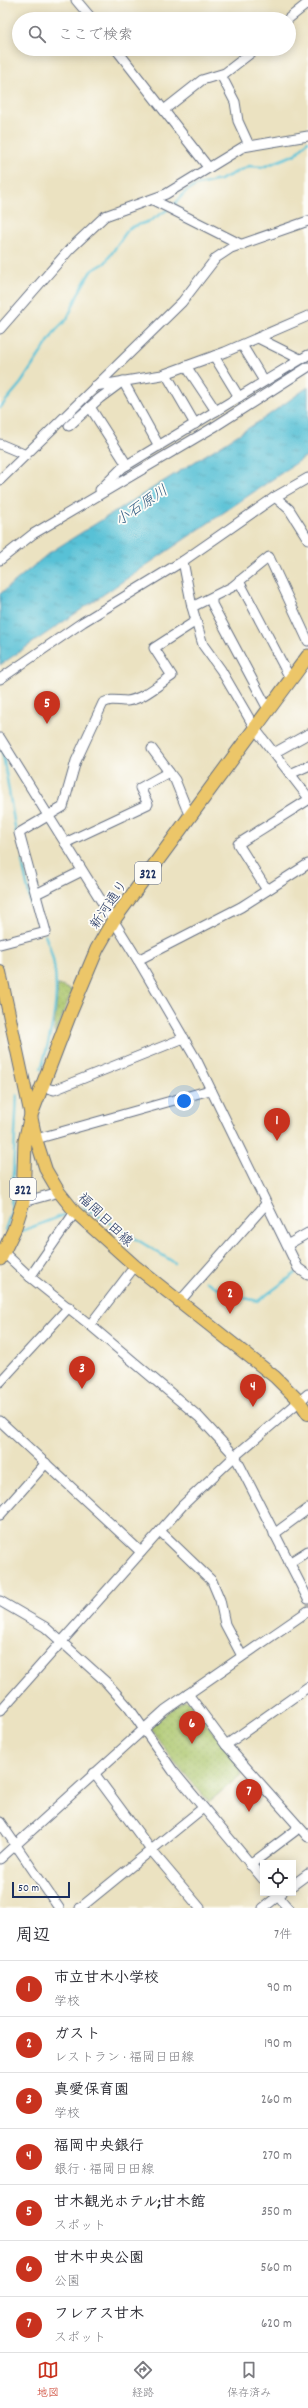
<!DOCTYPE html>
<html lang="ja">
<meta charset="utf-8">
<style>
:root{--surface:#fff;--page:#f7f7f7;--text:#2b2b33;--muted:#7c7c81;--line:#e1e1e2;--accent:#c8321e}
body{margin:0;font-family:Dekko,"Klee One",sans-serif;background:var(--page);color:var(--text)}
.controls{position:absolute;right:12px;bottom:12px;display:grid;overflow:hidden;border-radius:0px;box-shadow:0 2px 10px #0003}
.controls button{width:36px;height:36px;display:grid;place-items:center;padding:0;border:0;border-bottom:1px solid var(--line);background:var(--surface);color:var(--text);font:20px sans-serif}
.scale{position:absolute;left:12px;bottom:10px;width:58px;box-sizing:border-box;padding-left:4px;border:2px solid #1b2f5e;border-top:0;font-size:11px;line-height:14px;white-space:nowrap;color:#1b2f5e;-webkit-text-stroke:3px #fdfcf7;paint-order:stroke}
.you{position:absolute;left:184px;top:1101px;width:14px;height:14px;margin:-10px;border:3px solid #fff;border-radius:50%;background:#1a73e8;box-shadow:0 0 0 6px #1a73e833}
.badge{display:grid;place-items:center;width:26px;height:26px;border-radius:50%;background:var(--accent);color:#fff;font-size:13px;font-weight:700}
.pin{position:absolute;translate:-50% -33px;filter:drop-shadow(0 1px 2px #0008)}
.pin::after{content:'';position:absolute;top:21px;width:14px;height:12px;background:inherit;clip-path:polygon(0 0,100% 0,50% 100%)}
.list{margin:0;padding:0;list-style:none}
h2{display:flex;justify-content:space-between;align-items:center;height:52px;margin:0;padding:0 16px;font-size:17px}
h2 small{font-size:13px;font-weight:400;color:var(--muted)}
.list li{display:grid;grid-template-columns:26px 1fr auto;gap:12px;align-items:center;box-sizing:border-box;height:56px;padding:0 16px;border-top:1px solid var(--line)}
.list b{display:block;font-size:15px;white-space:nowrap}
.list p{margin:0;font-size:13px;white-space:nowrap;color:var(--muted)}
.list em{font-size:13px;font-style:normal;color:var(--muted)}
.icon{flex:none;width:22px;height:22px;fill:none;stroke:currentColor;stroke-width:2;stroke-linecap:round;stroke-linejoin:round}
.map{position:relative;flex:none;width:308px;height:1908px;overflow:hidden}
.search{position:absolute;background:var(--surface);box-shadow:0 2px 10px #0003;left:12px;right:12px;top:12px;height:44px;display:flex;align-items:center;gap:10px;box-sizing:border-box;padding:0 14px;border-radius:22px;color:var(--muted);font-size:15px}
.sheet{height:444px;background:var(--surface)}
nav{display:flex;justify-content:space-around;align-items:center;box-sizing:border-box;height:56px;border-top:1px solid var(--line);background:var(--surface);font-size:11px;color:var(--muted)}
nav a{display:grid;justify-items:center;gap:2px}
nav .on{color:var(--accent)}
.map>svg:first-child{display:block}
.green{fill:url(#green-dots);stroke:#637a65}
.water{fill:url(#water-ripples);stroke:#3a789a}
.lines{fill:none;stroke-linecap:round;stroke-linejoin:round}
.stream{stroke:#59c1d6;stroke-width:2.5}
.minor-casing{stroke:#646e81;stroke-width:11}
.major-casing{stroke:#646e81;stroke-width:14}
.highway-casing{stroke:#646e81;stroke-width:15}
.minor{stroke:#fff;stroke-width:9}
.major{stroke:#ecc669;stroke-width:12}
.highway{stroke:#ecc669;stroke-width:13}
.labels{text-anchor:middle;stroke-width:3.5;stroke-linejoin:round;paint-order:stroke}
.shield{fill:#fdfcf7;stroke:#5f6c8c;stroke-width:1}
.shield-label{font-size:13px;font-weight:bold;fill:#1b2f5e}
.street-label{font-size:14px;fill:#1b2f5e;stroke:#fdfcf7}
.water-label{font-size:15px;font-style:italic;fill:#2e5b82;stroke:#fdfcf7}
</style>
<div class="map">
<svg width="308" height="1908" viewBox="0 0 308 1908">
<defs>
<pattern id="green-dots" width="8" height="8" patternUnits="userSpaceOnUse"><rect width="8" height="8" fill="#abc66c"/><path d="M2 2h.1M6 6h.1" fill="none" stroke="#93aa60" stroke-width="1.8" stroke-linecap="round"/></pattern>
<pattern id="water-ripples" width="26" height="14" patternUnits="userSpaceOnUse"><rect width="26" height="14" fill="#59c1d6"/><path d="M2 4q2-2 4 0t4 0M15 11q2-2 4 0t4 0" fill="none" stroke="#499db1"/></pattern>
</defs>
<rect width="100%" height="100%" fill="#fdfcf7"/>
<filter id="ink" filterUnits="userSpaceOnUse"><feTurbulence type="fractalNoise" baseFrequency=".025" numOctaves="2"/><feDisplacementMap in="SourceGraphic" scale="8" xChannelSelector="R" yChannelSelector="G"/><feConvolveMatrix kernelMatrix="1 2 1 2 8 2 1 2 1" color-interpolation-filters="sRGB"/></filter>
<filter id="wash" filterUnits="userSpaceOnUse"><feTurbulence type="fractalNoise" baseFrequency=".012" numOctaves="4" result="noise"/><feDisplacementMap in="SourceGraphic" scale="16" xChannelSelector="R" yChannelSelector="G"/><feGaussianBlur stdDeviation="0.9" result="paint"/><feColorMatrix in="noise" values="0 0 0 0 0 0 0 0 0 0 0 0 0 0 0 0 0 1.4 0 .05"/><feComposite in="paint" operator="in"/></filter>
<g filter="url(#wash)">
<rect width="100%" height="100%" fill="#ebe2c1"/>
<g class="green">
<polygon points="58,985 72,990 57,1032 54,1032"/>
<polygon points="184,1700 188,1701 241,1767 241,1775 209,1802 173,1760 150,1727"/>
</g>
<polygon class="water" points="308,387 308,455 0,665 0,594 49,553 263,419"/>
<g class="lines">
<g class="stream">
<polyline points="175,204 186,191 198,185 220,180 249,166 263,167 296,154 308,141"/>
<polyline points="0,408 21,383 56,330 67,319 81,288 91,271 105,263 129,228 150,221 167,210"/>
<polyline points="2,749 16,833"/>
<polyline points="22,861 31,905 39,923"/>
<path d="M41 1069C54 1025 65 979 45 935"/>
<polyline points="84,1207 175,1263"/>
<polyline points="5,1230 11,1213 17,1095"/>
<polyline points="22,1231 64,1215"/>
<polyline points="205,1281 231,1295 258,1301 296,1273"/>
</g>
</g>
</g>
<g filter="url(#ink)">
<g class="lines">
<g class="minor-casing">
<g id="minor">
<polyline points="76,0 92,19"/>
<polyline points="288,19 308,3"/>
<polyline points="116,49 208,167"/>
<polyline points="221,75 235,102 238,121 249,145"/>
<polyline points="164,110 202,80 225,73 256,49"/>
<polyline points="153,200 242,245"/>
<polyline points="0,329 70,249 105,216 166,194 243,147 308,136"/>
<polyline points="258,338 300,359"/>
<polyline points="242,345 264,381"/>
<polyline points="214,356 239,397"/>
<polyline points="186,366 216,411"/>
<polyline points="166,374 195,424"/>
<polyline points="95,386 162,375 225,352 308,316"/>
<polyline points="90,407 127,465"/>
<polyline points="69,426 100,398 123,381 159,446"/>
<polyline points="0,444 26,455"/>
<polyline points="0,480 182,302 216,258 231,248 308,221"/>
<polyline points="100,490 122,468 308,355"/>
<polyline points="275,497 308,478"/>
<polyline points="0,560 33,534 214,427 308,367"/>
<polyline points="183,561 192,607"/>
<polyline points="239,581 291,680"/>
<polyline points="212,598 212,604 269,711"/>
<polyline points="308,641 269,557 232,587 192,607 203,645 221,670 256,730 308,797"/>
<polyline points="0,679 83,622 183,561 275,497 289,509 308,539"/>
<polyline points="0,738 138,960 197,1061 298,1268 308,1275"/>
<polyline points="152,749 169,772"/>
<polyline points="274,753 308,734"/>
<polyline points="290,774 308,766"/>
<polyline points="65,843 148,804 140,788 169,772 175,780 190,817"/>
<polyline points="267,890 238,844 308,800"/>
<polyline points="36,894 82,871"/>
<path d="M0 944 46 932 19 833 63 807 76 761 103 703C112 698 117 701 127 701 143 699 159 684 172 676L154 648 196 621"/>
<polyline points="138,960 241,907 308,864"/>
<polyline points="43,1087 54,1090 184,1038"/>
<polyline points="36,1139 210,1090"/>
<polyline points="23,1202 59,1192"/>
<polyline points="287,1245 308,1233"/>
<polyline points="0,1249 30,1277 90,1325 199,1417 235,1456 308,1599"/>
<polyline points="30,1277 75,1212"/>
<polyline points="180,1301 266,1204"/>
<polyline points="90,1325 135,1266"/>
<polyline points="0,1382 69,1307"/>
<polyline points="0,1421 141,1552"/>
<polyline points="0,1515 46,1463"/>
<polyline points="160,1531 212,1581 220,1600 225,1624 242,1656"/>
<polyline points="274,1534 308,1509"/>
<polyline points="289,1563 308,1551"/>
<polyline points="0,1601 45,1627 105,1681 129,1708 173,1771 263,1879"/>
<polyline points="188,1694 226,1745 308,1837"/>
<polyline points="0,1711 183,1505 235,1456 308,1394"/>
<polyline points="226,1745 308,1687"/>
<polyline points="94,1773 151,1850 200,1908"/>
<polyline points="0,1822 59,1908"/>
<polyline points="0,1859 165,1710 308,1611"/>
<polyline points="250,1865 295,1831 297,1827"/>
<polyline points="293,1885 308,1874"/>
<polyline points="275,1893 288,1908"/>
<polyline points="80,1908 203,1808"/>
<polyline points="263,1908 282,1893"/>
</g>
</g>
<g class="major-casing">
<polyline id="major" points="0,972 36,1139 46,1170 59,1192 75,1212 135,1266 275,1377 300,1402 308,1414"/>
</g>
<g class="highway-casing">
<polyline id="highway" points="0,1259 14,1230 23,1202 25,1141 31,1115 71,1011 97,949 113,921 308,656"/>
</g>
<use href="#minor" class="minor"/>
<use href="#major" class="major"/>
<use href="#highway" class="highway"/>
</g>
</g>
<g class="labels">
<g class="shield">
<rect x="135" y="862" width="26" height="22" rx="3"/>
<rect x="10" y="1178" width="26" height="22" rx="3"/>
</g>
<g class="shield-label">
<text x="148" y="878">322</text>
<text x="23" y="1194">322</text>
</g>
<g class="street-label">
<text transform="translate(108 904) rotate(-56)" y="5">新河通り</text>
<text transform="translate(106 1219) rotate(44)" y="5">福岡日田線</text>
</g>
<g class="water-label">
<text transform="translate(141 505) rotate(-34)" y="5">小石原川</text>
</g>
</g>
</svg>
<div class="controls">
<button><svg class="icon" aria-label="locate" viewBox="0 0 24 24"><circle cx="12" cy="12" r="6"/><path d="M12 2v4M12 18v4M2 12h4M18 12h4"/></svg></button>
</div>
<div class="scale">50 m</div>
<div class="you"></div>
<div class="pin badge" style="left:277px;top:1141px">1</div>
<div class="pin badge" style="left:230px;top:1314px">2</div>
<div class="pin badge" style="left:82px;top:1389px">3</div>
<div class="pin badge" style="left:253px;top:1407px">4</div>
<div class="pin badge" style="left:47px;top:724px">5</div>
<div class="pin badge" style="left:192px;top:1744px">6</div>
<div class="pin badge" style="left:249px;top:1812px">7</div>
<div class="search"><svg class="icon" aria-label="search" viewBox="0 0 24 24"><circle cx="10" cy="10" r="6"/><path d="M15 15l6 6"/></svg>ここで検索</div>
</div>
<section class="sheet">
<h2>周辺<small>7件</small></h2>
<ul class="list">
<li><span class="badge">1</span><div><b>市立甘木小学校</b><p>学校</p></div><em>90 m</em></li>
<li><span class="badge">2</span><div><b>ガスト</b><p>レストラン · 福岡日田線</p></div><em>190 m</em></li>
<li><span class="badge">3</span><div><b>真愛保育園</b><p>学校</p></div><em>260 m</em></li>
<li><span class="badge">4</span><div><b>福岡中央銀行</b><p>銀行 · 福岡日田線</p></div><em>270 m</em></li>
<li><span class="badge">5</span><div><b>甘木観光ホテル;甘木館</b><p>スポット</p></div><em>350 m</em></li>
<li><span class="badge">6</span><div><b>甘木中央公園</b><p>公園</p></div><em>560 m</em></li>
<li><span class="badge">7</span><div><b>フレアス甘木</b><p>スポット</p></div><em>620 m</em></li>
</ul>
</section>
<nav>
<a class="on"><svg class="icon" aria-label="map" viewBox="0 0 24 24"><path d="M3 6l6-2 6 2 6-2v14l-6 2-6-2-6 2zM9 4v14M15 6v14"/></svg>地図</a>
<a><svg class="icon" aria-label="directions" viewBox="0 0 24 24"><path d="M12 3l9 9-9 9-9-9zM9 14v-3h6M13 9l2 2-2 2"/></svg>経路</a>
<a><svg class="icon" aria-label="saved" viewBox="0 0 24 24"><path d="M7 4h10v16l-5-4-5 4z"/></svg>保存済み</a>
</nav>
